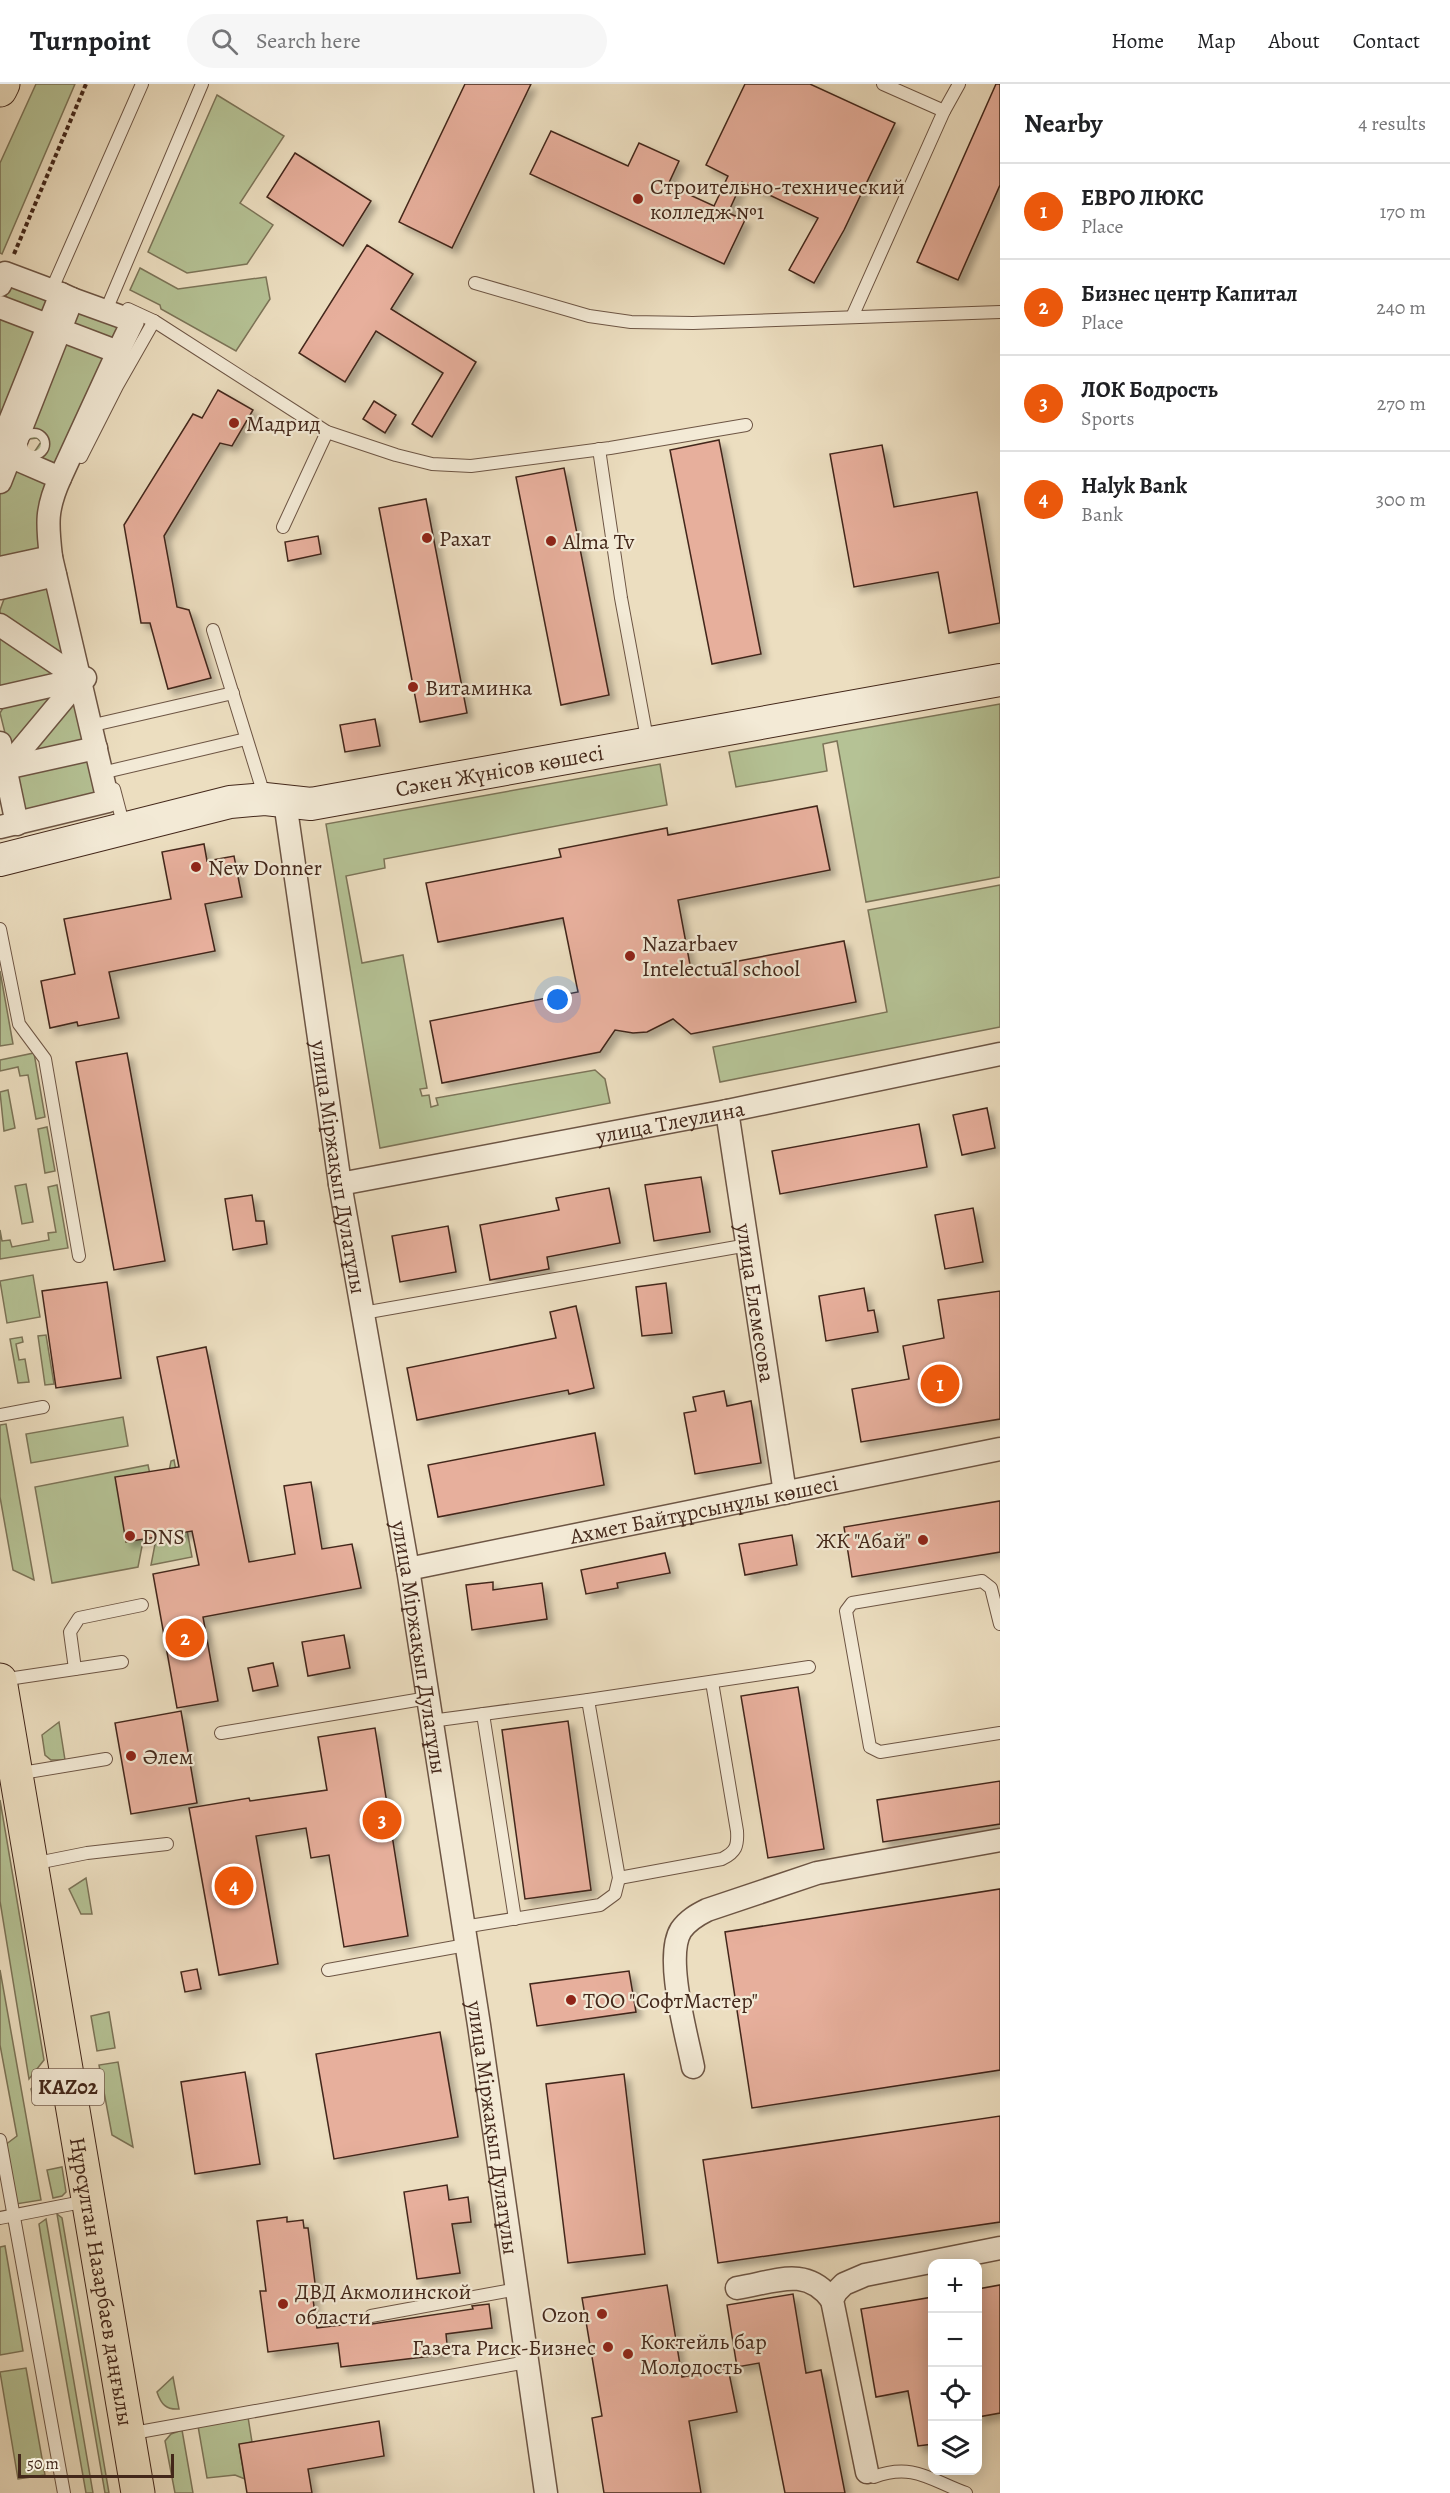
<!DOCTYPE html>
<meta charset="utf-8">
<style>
:root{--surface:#fff;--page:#f6f6f6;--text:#202124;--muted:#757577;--line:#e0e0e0;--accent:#ea580c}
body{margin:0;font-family:Alegreya,serif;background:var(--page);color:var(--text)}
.controls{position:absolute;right:18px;bottom:18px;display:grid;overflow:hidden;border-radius:12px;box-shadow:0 3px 15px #0003}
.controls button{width:54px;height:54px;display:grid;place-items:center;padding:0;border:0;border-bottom:2px solid var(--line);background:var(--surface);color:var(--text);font:30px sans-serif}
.scale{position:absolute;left:18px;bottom:15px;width:156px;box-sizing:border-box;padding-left:6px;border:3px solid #43271a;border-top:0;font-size:16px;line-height:21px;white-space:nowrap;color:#43271a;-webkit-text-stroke:4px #f3ead6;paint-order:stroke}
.you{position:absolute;left:558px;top:916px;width:21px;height:21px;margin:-15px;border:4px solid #fff;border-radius:50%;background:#1a73e8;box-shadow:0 0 0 9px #1a73e833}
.badge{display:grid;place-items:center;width:39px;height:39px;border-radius:50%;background:var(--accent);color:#fff;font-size:20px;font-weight:700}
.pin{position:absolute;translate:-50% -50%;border:3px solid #fff;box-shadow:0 2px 6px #0006}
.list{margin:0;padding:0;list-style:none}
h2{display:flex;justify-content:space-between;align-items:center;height:78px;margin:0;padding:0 24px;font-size:26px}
h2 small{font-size:20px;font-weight:400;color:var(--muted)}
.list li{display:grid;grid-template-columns:39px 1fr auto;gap:18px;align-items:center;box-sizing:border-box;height:96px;padding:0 24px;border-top:2px solid var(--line)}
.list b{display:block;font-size:22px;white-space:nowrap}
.list p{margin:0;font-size:20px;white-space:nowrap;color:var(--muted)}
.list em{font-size:20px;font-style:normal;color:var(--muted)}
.icon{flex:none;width:33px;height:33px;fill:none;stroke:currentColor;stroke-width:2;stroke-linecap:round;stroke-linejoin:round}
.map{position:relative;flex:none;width:1000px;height:2409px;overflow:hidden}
header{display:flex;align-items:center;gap:36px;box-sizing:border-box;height:84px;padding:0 30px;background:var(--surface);border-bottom:2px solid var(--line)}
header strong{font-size:28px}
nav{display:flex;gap:33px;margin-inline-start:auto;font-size:21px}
.search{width:420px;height:54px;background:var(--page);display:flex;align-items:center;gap:15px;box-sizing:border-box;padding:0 21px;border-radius:33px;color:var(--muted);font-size:22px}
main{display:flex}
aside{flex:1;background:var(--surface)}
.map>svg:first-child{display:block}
.green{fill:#b5c295;stroke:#7c7458;stroke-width:1.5}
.building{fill:#e7af9c;stroke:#43271a;stroke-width:1.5;filter:url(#shadow)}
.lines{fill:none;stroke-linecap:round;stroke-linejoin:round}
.lane-casing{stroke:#6d5544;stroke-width:14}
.street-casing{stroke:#6d5544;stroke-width:25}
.secondary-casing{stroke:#43271a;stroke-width:34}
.highway-casing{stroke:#43271a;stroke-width:35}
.path{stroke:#43271a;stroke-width:4;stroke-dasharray:4.5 3;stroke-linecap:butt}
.lane{stroke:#f3ead6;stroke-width:12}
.street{stroke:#f3ead6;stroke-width:22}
.secondary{stroke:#f3ead6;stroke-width:32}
.highway{stroke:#ecdec0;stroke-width:33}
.poi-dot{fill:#8f2418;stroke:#f3ead6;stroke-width:2}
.labels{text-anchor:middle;stroke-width:4.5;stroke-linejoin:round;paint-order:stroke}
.shield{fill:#f3ead6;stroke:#786252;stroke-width:1.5}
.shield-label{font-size:21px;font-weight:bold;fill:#43271a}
.poi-label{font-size:22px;fill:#43271a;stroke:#f3ead6;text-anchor:start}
.street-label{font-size:22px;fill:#43271a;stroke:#f3ead6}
</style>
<header>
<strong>Turnpoint</strong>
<div class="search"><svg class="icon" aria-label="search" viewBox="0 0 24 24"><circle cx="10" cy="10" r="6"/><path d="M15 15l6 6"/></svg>Search here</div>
<nav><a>Home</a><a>Map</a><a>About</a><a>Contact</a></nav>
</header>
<main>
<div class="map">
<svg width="1000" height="2409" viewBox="0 0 1000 2409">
<defs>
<filter id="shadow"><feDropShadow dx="5.5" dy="5.5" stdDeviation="3" flood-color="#0004"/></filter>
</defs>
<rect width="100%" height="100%" fill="#ecdec0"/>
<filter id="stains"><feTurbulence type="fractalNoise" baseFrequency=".00333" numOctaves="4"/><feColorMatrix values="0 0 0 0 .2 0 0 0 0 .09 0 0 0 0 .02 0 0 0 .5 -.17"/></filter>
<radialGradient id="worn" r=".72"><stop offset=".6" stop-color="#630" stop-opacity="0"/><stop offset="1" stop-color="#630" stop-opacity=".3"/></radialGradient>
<g class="green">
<polygon points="36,0 75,0 2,170 0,169 0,79"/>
<polygon points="217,11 284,52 240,119 273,141 247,180 187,189 148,168"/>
<polygon points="140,184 178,205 266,193 270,215 236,267 161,225 160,221 130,206"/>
<polygon points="9,193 56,211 47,233 9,218 4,207"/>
<polygon points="74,218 128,238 118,261 66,240"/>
<polygon points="0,232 41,246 0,343"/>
<polygon points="60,253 111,272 59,385 31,373 41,358 37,354 29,355"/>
<polygon points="10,380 54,398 47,468 0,477 0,407"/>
<polygon points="52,496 72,584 0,534 0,526 7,507"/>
<polygon points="0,550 67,593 0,602"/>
<polygon points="68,602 11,673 0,629 7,617"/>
<polygon points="76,605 87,659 20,675"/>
<polygon points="1000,620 1000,793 866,818 837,657 823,660 827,687 736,703 729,668"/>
<polygon points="91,669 101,714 25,732 14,688"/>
<polygon points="660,680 667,721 384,775 385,784 346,792 362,879 403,871 427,1004 420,1005 422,1012 429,1011 431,1023 438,1021 436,1014 595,986 605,995 610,1019 380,1064 326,740"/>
<polygon points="1000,801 1000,943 720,998 713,963 887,928 868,826"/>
<polygon points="0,887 13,960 0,962"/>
<polygon points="34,969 45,1033 36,1035 28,991 20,992 18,983 0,987 0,976"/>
<polygon points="8,1006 15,1044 4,1047 0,1008"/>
<polygon points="47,1043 55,1087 45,1089 38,1045"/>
<polygon points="26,1100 33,1138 22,1140 15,1102"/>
<polygon points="57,1101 68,1164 0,1175 0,1146 2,1157 10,1156 12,1163 49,1156 48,1149 56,1148 48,1103"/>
<polygon points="33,1191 40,1233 7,1239 0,1197"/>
<polygon points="46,1251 54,1300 45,1301 38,1252"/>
<polygon points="22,1253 23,1258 16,1260 19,1276 25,1275 29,1298 18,1299 10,1255"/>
<polygon points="123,1333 128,1362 31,1379 26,1350"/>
<polygon points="6,1340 34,1496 13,1486 0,1413 0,1341"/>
<polygon points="174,1376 192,1473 151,1481 171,1377"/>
<polygon points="148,1381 153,1405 138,1483 52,1499 35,1403"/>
<polygon points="59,1638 65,1676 51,1676 45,1671 42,1651"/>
<polygon points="0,1716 44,1976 29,1995 0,1817"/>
<polygon points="86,1794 92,1830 81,1830 69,1805"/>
<polygon points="0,1886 41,2116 16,2120 5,2061 17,2052 0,1961"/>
<polygon points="109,1928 115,1964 97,1967 91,1932"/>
<polygon points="118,1978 133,2063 112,2051 99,1981"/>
<path d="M46 1990C49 2006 49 2011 35 2021L31 2005Z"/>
<polygon points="62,2083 66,2108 62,2112 53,2114 47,2086"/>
<polygon points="57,2130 62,2134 109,2409 105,2409"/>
<polygon points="46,2135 93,2409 86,2409 41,2153 39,2140"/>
<polygon points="5,2162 23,2267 0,2271 0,2163"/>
<polygon points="26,2284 45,2391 18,2395 0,2288"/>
<path d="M173 2293 179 2325C166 2326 161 2320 157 2308Z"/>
<polygon points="248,2333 252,2358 239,2361 245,2395 235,2391 207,2394 198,2342"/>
<polygon points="182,2346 193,2409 175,2409 165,2357 171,2350"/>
</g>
<g class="building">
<polygon points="465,0 531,0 452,164 399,138"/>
<polygon points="745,0 810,0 895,39 844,146 814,199 789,186 818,134 742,98 728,129 745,136 724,180 530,90 551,47 628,82 639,59 679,77 668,101 714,122 728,92 706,81"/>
<polygon points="996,0 1000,0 1000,101 958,196 917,178"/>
<polygon points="295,69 371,117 343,162 267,113"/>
<polygon points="367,161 413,190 391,225 476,278 432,353 412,340 443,289 376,247 345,298 299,269"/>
<polygon points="218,306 253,326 232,362 220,359 164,452 177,523 189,526 211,594 168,605 150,539 141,539 124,441 193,330 202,334"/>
<polygon points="374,317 396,331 385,349 363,335"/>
<polygon points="719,356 761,570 712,580 670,366"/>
<polygon points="882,361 894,423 977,408 1000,539 949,549 938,488 854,503 830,370"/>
<polygon points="564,384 609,611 561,621 516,393"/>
<polygon points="426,415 467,629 420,638 379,424"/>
<polygon points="318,452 321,470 288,477 285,458"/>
<polygon points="375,635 380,662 345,668 340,641"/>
<polygon points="817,722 830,786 678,816 691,886 844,857 856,918 691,950 673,935 647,948 633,949 615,946 600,968 442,999 430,937 578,908 563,834 438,858 426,799 561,773 559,765 667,744 668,751"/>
<polygon points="204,760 207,777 234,772 242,813 205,820 215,867 109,888 119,934 78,942 77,938 50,944 41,897 75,890 64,835 171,815 162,768"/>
<polygon points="127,969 165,1177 114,1186 76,978"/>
<polygon points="987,1024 995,1064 962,1071 953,1031"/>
<polygon points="919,1040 927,1083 780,1110 772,1067"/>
<polygon points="701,1093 710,1148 654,1157 645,1101"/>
<polygon points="609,1104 620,1159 547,1173 549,1185 490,1196 480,1141 559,1126 556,1114"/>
<polygon points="252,1111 256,1137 264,1137 267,1160 233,1166 225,1115"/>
<polygon points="973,1124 983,1178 945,1185 935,1131"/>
<polygon points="448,1142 456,1188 400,1198 392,1152"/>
<polygon points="107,1198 121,1294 56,1304 42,1207"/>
<polygon points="666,1199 672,1249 642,1252 636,1203"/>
<polygon points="864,1204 868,1227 874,1226 878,1248 826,1257 819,1212"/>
<polygon points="1000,1207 1000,1335 861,1358 852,1305 909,1295 903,1262 944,1254 938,1216"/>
<polygon points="576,1222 594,1304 569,1310 568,1306 417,1336 407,1284 556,1254 550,1228"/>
<polygon points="206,1263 249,1478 295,1470 284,1402 311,1398 322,1465 352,1460 361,1504 203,1533 218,1617 177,1624 153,1490 199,1481 192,1447 126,1458 115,1393 179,1383 157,1273"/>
<polygon points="724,1307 727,1322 751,1317 761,1379 695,1390 684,1329 696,1327 693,1313"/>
<polygon points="595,1349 604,1401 438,1433 428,1381"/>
<polygon points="1000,1417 1000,1468 852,1493 844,1443"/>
<polygon points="792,1451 797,1481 745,1491 739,1460"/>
<polygon points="665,1469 670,1489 617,1499 618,1504 586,1510 581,1486"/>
<polygon points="493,1498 493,1506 542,1499 547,1535 472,1546 466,1501"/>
<polygon points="344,1551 350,1584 308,1592 302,1558"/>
<polygon points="273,1579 278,1602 253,1607 248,1584"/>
<polygon points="798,1603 824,1765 768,1774 741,1612"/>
<polygon points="181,1627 197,1719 131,1730 115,1639"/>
<polygon points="568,1637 591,1806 525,1815 502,1646"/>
<polygon points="375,1644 408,1852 344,1863 329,1771 311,1774 306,1744 256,1752 278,1880 219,1891 189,1724 249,1714 250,1717 327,1706 318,1653"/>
<polygon points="1000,1697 1000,1740 883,1758 877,1716"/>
<polygon points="1000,1805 1000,1986 752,2024 725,1848"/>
<polygon points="197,1885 201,1905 185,1908 181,1888"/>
<polygon points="629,1887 636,1928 537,1942 530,1900"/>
<polygon points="440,1948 458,2053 334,2075 316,1970"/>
<polygon points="245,1988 260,2080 195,2090 181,1998"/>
<polygon points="624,1990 645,2170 568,2179 546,2000"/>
<polygon points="1000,2032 1000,2138 718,2179 703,2076"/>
<polygon points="447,2101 449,2116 468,2113 471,2138 452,2140 460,2189 417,2195 404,2108"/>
<polygon points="287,2133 287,2138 303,2136 304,2144 308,2144 316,2207 312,2208 317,2244 366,2238 372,2240 473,2225 472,2222 489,2220 492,2244 446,2250 448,2270 341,2283 338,2259 268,2268 260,2207 266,2207 257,2137"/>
<polygon points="667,2201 682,2293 728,2284 737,2328 689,2337 701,2409 604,2409 592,2334 602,2332 582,2214"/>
<polygon points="1000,2201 1000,2329 978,2333 978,2205"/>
<polygon points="793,2210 806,2289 821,2286 845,2409 785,2409 759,2279 737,2283 727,2221"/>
<polygon points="933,2213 933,2360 918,2362 908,2307 876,2313 861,2225"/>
<polygon points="379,2337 384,2372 308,2385 312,2409 247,2409 239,2360"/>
</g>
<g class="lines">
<g class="lane-casing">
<g id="lane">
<polyline points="883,0 944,27"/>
<polyline points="55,198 142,0"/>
<polyline points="475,199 589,232 631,238 693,239 1000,228"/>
<polyline points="110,217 202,0"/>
<polyline points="128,225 154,237 327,348 396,371 432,380 471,382 610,364 746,341"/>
<polyline points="852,233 944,27 959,0"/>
<polyline points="599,365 621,514 648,660"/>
<polyline points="81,373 117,302 154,237"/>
<polyline points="283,443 327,348"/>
<polyline points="213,546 265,714"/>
<polyline points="98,640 233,609"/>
<polyline points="110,687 246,655"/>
<polyline points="114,705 124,743"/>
<polyline points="0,845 19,940 45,975 79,1172"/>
<polyline points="363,1229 748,1161"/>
<polyline points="0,1331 43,1323"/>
<polyline points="1000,1540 991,1504 982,1497 852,1519 846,1527 870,1663 880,1668 1000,1649"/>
<polyline points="75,1585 70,1548 79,1534 142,1521"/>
<polyline points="1,1596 122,1578"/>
<polyline points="588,1616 809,1583"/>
<polyline points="483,1630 515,1835"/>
<polyline points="431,1637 588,1616 619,1794 615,1810 600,1821 463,1843"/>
<polyline points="221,1649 428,1614"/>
<polyline points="16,1690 106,1675"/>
<polyline points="32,1780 87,1769 167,1760"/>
<path d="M619 1794 722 1775C736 1768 738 1762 737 1747L712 1598"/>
<polyline points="328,1886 466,1861"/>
<polyline points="0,2056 64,2409"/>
<polyline points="0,2134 87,2117"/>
<polyline points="371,2232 517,2205"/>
<polyline points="128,2350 527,2278"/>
<path d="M867 2388 874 2393C913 2378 932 2397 966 2409"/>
</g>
</g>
<g class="street-casing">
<g id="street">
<polyline points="0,201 5,189 61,210"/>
<polyline points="72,215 133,237 118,268"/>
<polyline points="0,223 118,268 60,394"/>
<circle cx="34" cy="360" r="4"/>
<polyline points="0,362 61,210 72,215 0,398"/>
<path d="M0 368 60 394C46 425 47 439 51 473L108 717 0 743"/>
<polyline points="0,484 51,473"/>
<polyline points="0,504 55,491"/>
<polyline points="0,541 80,595 5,685 0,682"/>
<polyline points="1,613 85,594"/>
<polyline points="0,659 17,740"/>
<polyline points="1,685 96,664"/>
<path id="s1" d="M285 718 340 1100 408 1485 479 1941 546 2409"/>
<path id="s2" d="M727 1027 785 1409"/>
<path id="s3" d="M340 1100 727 1027 1000 970"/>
<path id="s4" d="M408 1485 1000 1365"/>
<path d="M693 1983C687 1952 664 1873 681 1846 688 1836 697 1831 707 1826L817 1789 1000 1756"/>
<path d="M737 2204C775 2198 806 2181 832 2216"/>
<polyline points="867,2388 832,2216 836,2208 844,2200 865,2191 1000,2164"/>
</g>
</g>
<g class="secondary-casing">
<g id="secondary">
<path id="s5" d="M0 776 230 718 265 715 311 720 1000 596"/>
</g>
</g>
<g class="highway-casing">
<g id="highway">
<polyline points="0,6 3,0"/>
<path id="s6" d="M0 1596 138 2409"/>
</g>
</g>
<polyline class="path" points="14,170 86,0"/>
<use href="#lane" class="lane"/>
<use href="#street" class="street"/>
<use href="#secondary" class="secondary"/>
<use href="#highway" class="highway"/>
</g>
<g class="poi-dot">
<circle cx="638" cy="115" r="6"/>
<circle cx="234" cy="339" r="6"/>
<circle cx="427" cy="454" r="6"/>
<circle cx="551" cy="457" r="6"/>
<circle cx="413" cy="603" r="6"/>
<circle cx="196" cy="783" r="6"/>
<circle cx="630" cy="872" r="6"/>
<circle cx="130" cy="1452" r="6"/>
<circle cx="923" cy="1456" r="6"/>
<circle cx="131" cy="1672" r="6"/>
<circle cx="571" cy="1916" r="6"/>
<circle cx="283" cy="2220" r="6"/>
<circle cx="602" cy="2230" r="6"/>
<circle cx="608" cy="2263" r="6"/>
<circle cx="628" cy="2270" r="6"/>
</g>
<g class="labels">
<rect class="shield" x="32" y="1985" width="72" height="36" rx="4.5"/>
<g class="shield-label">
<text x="68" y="2010">KАZ02</text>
</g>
<g class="poi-label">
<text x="650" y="110">Строительно-технический<tspan x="650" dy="25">колледж №1</tspan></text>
<text x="246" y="347">Мадрид</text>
<text x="439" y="462">Рахат</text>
<text x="563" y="465">Alma Tv</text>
<text x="425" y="611">Витаминка</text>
<text x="208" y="791">New Donner</text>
<text x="642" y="867">Nazarbaev<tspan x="642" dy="25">Intelectual school</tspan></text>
<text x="142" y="1460">DNS</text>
<text x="911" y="1464" text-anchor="end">ЖК "Абай"</text>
<text x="143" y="1680">Әлем</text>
<text x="583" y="1924">ТОО "СофтМастер"</text>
<text x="295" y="2215">ДВД Акмолинской<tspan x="295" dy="25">области</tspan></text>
<text x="590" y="2238" text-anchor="end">Ozon</text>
<text x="640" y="2265">Коктейль бар<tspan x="640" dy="25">Молодость</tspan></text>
<text x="596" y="2271" text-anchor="end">Газета Риск-Бизнес</text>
</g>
<g class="street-label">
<text dy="8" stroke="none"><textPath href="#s5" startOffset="510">Сәкен Жүнісов көшесі</textPath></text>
<text dy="8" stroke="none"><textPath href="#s3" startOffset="336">улица Тлеулина</textPath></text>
<text dy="8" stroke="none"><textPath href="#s1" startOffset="369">улица Міржақып Дулатұлы</textPath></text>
<text dy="8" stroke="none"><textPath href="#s2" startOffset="194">улица Елемесова</textPath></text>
<text dy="8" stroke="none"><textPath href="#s4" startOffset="302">Ахмет Байтұрсынұлы көшесі</textPath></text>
<text dy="8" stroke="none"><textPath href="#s1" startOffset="856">улица Міржақып Дулатұлы</textPath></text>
<text dy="8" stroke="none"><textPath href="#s1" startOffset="1342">улица Міржақып Дулатұлы</textPath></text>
<text dy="8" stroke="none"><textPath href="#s6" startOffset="610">Нұрсұлтан Назарбаев даңғылы</textPath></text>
</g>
</g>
<rect width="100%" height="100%" filter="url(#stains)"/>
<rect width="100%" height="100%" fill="url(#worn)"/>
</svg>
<div class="controls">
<button>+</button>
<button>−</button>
<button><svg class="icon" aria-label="locate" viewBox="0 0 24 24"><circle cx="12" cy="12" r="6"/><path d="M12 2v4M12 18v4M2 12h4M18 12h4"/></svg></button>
<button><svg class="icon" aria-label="layers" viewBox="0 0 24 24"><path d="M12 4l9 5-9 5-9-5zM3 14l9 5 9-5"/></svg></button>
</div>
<div class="scale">50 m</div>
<div class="you"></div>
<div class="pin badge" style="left:940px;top:1300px">1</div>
<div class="pin badge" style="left:185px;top:1554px">2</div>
<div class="pin badge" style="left:382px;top:1736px">3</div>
<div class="pin badge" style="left:234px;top:1802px">4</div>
</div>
<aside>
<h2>Nearby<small>4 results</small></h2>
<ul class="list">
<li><span class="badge">1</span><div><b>ЕВРО ЛЮКС</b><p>Place</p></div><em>170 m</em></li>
<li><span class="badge">2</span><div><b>Бизнес центр Капитал</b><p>Place</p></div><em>240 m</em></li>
<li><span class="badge">3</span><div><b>ЛОК Бодрость</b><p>Sports</p></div><em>270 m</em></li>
<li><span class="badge">4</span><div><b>Halyk Bank</b><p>Bank</p></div><em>300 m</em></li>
</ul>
</aside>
</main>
